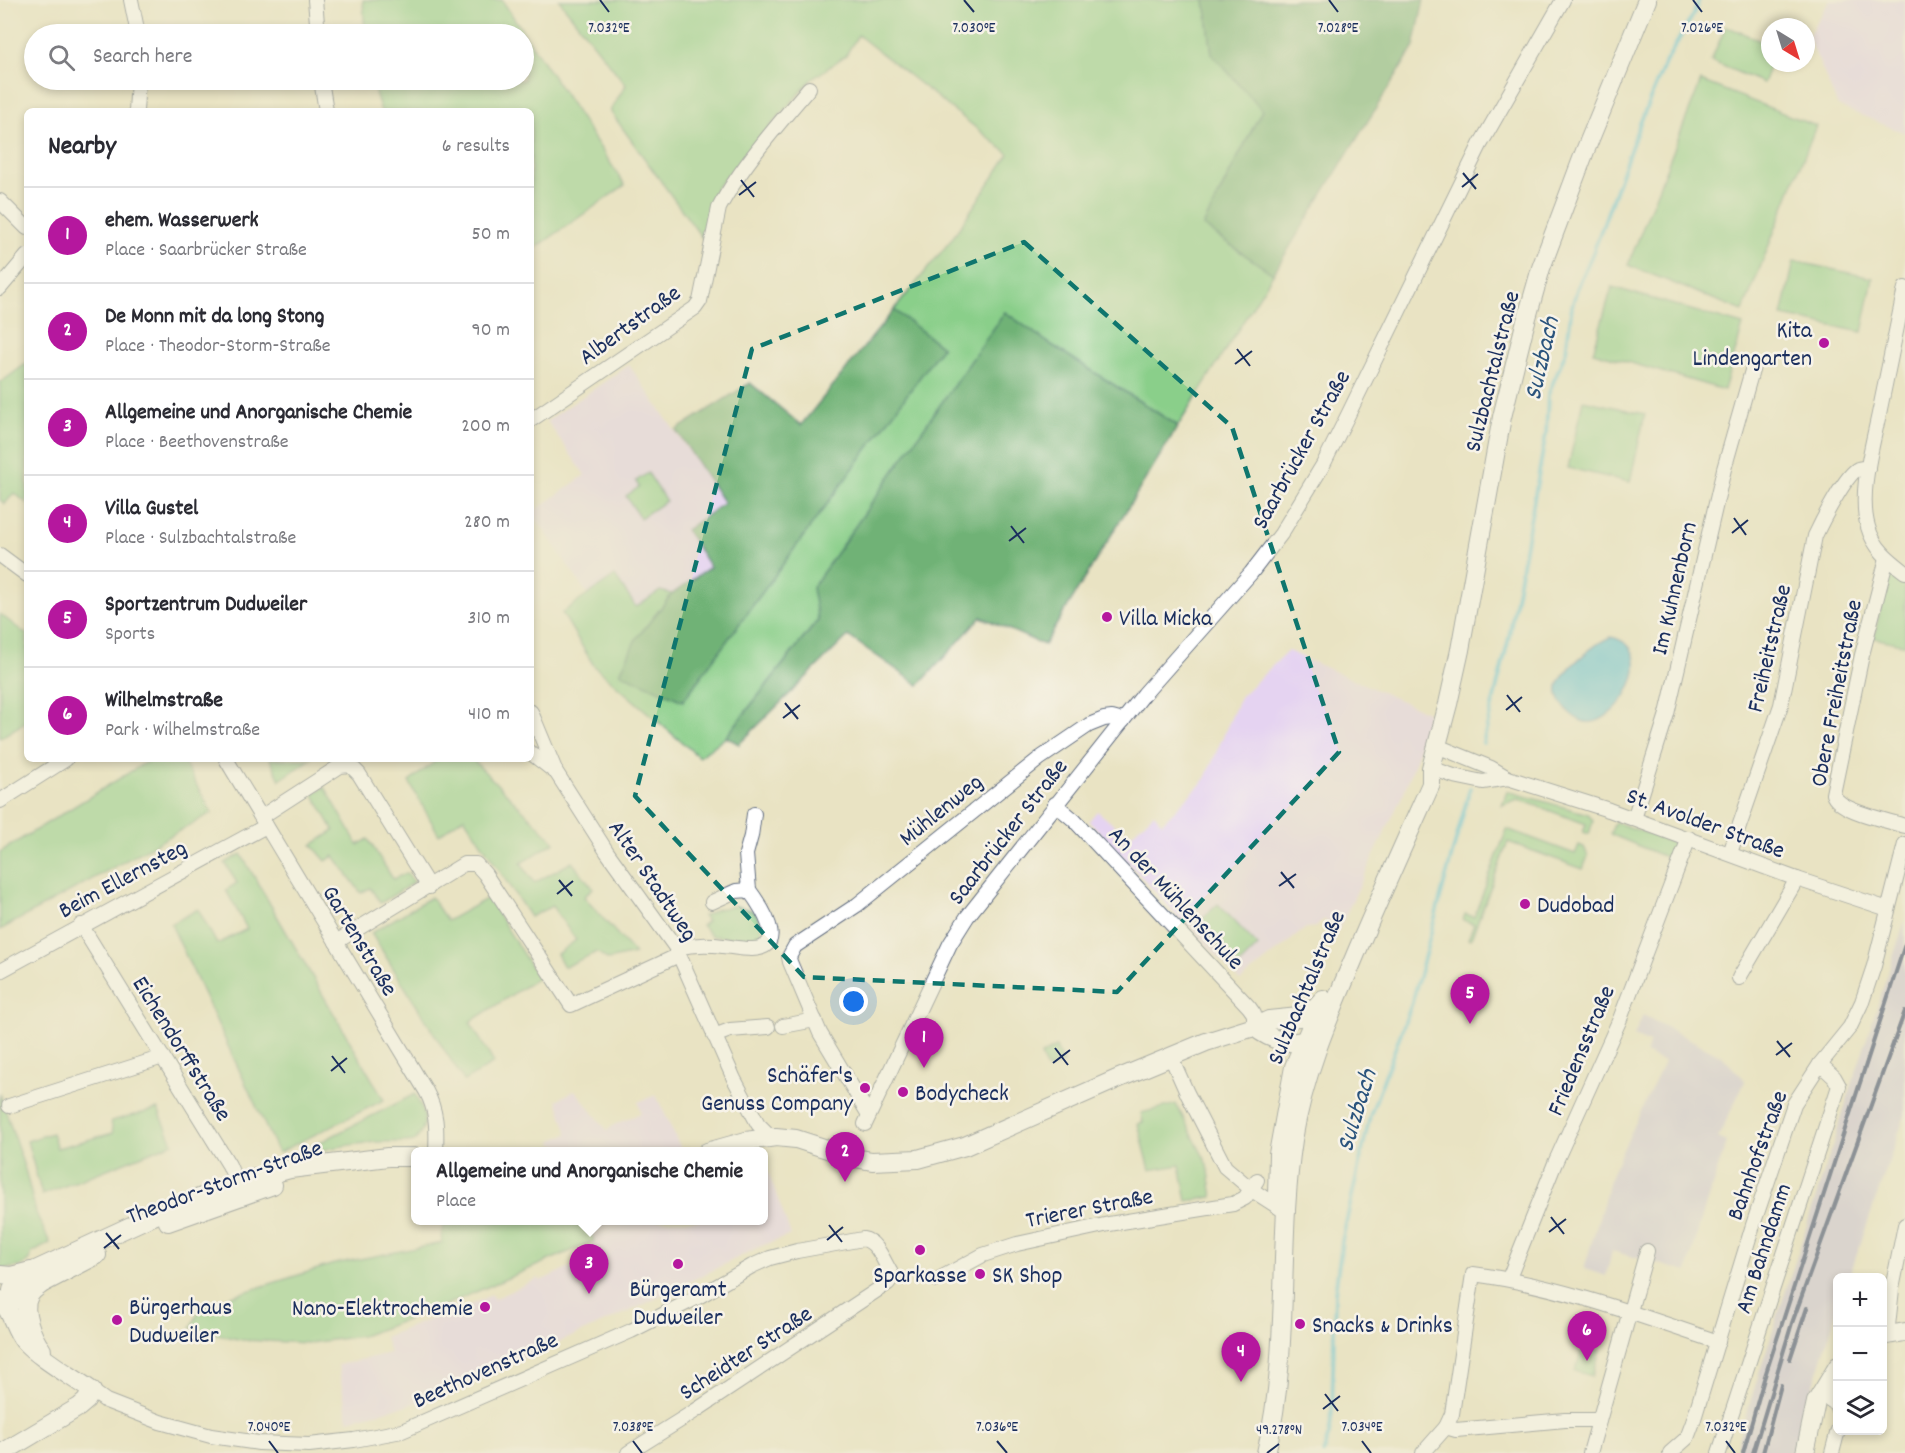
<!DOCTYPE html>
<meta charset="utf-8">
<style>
:root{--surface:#fff;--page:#f7f7f7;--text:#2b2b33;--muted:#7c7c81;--line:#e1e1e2;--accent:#b5179e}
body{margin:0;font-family:Dekko,sans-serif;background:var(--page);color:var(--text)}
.controls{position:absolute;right:18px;bottom:18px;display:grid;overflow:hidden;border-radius:9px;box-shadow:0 3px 9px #0003}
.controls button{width:54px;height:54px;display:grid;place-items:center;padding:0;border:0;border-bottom:2px solid var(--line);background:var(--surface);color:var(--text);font:30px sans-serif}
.compass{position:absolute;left:1761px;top:18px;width:54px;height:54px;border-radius:50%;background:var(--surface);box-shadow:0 3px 9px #0003;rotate:142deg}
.you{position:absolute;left:854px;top:1002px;width:21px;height:21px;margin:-15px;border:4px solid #fff;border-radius:50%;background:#1a73e8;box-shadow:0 0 0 9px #1a73e833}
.badge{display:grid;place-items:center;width:39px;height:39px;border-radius:50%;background:var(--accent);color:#fff;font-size:20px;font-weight:700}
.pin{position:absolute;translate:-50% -50px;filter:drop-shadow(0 2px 3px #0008)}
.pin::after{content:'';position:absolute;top:32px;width:21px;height:18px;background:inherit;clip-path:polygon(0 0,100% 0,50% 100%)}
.popup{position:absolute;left:411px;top:1147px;width:357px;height:78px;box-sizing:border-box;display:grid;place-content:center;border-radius:9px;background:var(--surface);filter:drop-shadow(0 2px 4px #0005);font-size:20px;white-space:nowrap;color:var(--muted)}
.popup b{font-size:22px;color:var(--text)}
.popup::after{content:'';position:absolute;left:50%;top:100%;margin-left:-12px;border:12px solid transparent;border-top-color:var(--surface)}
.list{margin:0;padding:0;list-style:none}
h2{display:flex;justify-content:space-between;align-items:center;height:78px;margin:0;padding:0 24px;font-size:26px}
h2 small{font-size:20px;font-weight:400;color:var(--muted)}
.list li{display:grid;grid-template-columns:39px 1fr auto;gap:18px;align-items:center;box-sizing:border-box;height:96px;padding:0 24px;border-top:2px solid var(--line)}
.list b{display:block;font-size:22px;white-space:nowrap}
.list p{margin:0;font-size:20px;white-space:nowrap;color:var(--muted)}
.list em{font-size:20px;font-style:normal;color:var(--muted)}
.icon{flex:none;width:33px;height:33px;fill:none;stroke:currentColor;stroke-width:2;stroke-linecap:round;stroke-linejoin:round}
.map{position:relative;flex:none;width:1905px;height:1453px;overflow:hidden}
.search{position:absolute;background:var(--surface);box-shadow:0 3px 9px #0003;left:24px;top:24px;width:510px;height:66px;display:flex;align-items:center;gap:15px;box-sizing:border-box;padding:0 21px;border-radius:33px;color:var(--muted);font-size:22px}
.panel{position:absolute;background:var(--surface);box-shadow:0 3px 9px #0003;left:24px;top:108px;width:510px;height:654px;border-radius:9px}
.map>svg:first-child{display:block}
.built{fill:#e5d3f1}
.industrial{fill:#c7c0d9}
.green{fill:#8acf8a;stroke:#527f74;stroke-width:1.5}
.forest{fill:#6fb276;stroke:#45706a;stroke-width:1.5}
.water{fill:#5cc1da;stroke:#3c789c;stroke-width:1.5}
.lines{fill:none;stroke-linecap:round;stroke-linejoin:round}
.stream{stroke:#5cc1da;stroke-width:4}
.street-casing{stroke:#636e81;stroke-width:16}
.secondary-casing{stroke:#636e81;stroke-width:20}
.street{stroke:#fff;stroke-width:14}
.secondary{stroke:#fff;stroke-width:18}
.rail{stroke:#1b2f5e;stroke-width:4}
.marked{fill:none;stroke:#0f766e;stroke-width:4.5;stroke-dasharray:12 8;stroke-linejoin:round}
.ticks{fill:none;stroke:#1b2f5e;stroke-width:2}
.poi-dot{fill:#b5179e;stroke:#f7f3e8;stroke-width:2}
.labels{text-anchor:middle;stroke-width:5;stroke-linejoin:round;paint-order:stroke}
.street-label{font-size:24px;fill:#1b2f5e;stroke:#f7f3e8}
.poi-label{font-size:24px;fill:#1b2f5e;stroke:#f7f3e8;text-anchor:start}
.water-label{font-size:26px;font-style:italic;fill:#2b547d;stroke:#f7f3e8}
.ticks-label{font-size:15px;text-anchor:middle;fill:#1b2f5e;stroke:#f7f3e8;stroke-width:5;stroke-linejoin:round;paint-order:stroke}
</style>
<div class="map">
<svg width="1905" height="1453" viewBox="0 0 1905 1453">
<rect width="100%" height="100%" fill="#f7f3e8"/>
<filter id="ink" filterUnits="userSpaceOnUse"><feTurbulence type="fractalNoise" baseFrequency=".0167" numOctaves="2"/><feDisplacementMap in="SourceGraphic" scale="12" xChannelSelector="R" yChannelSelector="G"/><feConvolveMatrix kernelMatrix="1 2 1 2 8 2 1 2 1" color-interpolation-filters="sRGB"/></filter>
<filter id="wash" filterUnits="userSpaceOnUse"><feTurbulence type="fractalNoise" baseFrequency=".008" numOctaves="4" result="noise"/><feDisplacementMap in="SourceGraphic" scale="24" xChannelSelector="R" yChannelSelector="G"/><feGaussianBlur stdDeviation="1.35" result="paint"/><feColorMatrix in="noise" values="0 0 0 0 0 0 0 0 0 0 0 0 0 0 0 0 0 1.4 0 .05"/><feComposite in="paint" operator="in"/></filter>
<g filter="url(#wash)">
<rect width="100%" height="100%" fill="#e9e3c3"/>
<g class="built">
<polygon points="1830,0 1905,0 1905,133 1838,106 1808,36"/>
<polygon points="629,365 725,503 710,567 672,594 660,591 636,607 615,576 588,595 532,513 585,475 547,421"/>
<polygon points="1288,651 1429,713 1416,760 1404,792 1337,933 1324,919 1316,927 1306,928 1240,981 1089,821 1097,811 1129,837 1154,813 1162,823 1204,781 1240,697"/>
<polygon points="575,1090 607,1130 614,1125 641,1113 638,1102 656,1095 682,1151 568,1151 569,1147 552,1144 553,1140 568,1134 557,1100"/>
<polygon points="763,1158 791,1235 759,1247 639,1307 455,1388 409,1405 348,1420 338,1365 390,1353 385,1337 445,1313 447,1316 491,1295 494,1299 539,1278 540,1281 585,1261 594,1241 587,1221 763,1220"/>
</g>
<g class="industrial">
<polygon points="1905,920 1905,1115 1849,1277 1838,1278 1837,1310 1793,1453 1736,1453 1739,1436"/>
<polygon points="1643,1015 1722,1056 1745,1081 1718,1138 1727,1142 1702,1216 1687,1272 1612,1251 1606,1276 1584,1269 1612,1173 1664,1062 1645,1053 1650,1043 1634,1036"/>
</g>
<g class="green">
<polygon points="363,0 502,0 625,185 531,251 531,111 381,111 371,80 524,80 524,34 365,34"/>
<polygon points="559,0 1205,0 1212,54 1262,110 1203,226 1273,274 1178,426 1047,342 1005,312 818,620 726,737 699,757 594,666 562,613 615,576 636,607 660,591 672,594 636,639 942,347 894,310 951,240 1009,154 858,35 846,55 811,80 716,188 702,238 610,111 626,85"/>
<polygon points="1726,26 1770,45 1771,63 1763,83 1711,61"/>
<polygon points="1701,81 1816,126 1743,311 1628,265"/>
<polygon points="1794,261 1873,278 1862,332 1782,316"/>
<polygon points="1612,287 1743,325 1724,390 1593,352"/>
<polygon points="27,363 27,503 14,493 5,504 0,500 0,383"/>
<polygon points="1583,400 1645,414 1630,482 1568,468"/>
<polygon points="648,473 666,501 640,518 626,496 639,487 636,481"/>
<polygon points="1889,568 1905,580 1905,645 1874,638"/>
<polygon points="0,614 27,635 27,721 0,738"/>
<polygon points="151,759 182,759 212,813 0,930 0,852"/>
<polygon points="270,759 311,759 280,780"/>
<polygon points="438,759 472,759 555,842 521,863 534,883 572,862 593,888 584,897 635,954 608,960 597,952 564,967 557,954 576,940 552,906 530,917 464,817 439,835 409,782"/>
<polygon points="325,787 358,845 368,839 393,879 407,873 414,882 381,903 370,888 361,893 334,856 326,861 312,845 334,831 313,793"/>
<polygon points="1507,791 1588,814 1593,821 1589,834 1583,832 1586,824 1518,799 1502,805"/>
<polygon points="1615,822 1672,842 1676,848 1670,859 1610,834"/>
<polygon points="1507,829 1575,854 1579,845 1584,847 1588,856 1583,869 1508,842 1471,939 1468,939 1474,924 1463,920 1465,914 1474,917"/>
<polygon points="241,854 384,1100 278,1153 171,924 198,909 217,944 247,929 226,890 237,883 225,863"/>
<polygon points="431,897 447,921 488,898 538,978 470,1022 494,1063 464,1081 371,933"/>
<polygon points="1218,904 1258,946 1237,967 1196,924"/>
<path d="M735 906 754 911C759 918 765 928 760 937L750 939 711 936 702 925 707 921 703 916 717 909Z"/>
<polygon points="1056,1047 1063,1063 1047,1070 1041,1055"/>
<polygon points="0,1093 26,1173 36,1213 50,1243 32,1253 28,1262 19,1267 0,1269"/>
<path d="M415 1094C425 1113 430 1123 415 1141 402 1143 390 1141 377 1142 346 1144 314 1151 285 1160Z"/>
<polygon points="1176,1104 1208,1165 1213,1197 1187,1201 1180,1165 1150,1170 1138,1124 1143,1122 1141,1113"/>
<polygon points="158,1109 173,1143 42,1195 27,1141 52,1133 57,1148 113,1133 111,1121"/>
<polygon points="443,1221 587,1221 594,1241 436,1309 362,1336 309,1343 242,1340 191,1328 202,1305 334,1264 442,1243"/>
<polygon points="1583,1346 1600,1351 1592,1376 1575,1371"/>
</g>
<g class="forest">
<polygon points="1205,0 1424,0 1414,47 1273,274 1203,226 1262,110 1212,54"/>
<polygon points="894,310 942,347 683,701 620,673 636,639 672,594 710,567 686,530 724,503 676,430 750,383 801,425"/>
<polygon points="1005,312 1047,342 1178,426 1044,645 981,617 919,685 848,636 739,744 726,737 818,620 812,588"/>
</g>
<path class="water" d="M1611 637C1666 649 1615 733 1582 721 1570 716 1555 700 1558 686 1563 670 1596 642 1611 637Z"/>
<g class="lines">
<g class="stream">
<polyline points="1483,743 1508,642 1546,434 1548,395 1566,351 1572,306 1577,289 1594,250 1638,128 1665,63 1692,17 1699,0"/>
<polyline points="1323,1453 1329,1435 1332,1413 1335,1293 1342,1241 1370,1116 1412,1003 1470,788"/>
</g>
</g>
</g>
<g filter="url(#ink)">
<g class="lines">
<g class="street-casing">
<g id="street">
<polyline points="131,0 138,34"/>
<polyline points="315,0 318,34"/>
<polyline points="321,80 326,111"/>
<polyline points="136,111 138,80"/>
<polyline points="0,201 27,228"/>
<polyline points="0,288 27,256"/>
<path d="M1905 288C1897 328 1888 369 1880 409 1873 444 1858 493 1868 527 1874 548 1888 559 1905 572"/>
<path d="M531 420 695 308 700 301 719 208C740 168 779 123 809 88"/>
<polyline points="0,555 27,575"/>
<path d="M1887 558 1862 655 1833 794C1839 812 1888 820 1905 826"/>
<polyline points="531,712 556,772 607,852 676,948 734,1079 758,1124 771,1137"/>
<polyline points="1437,746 1491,768 1508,778 1609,810 1797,879 1888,909"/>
<polyline points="531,753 554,771"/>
<path d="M226 759 426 1091C437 1111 437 1129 436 1152"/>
<polyline points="1431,768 1454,776 1483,782 1508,778"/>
<polyline points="0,801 66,759"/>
<polyline points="1055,804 1074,820 1249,1007 1254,1014 1254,1027"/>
<polyline points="261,817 340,766 350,765 359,774 429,887"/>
<polyline points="1634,819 1667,714 1724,469 1753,367"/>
<path d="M1730 853 1781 705 1815 536C1821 523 1846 474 1858 469 1861 468 1865 468 1868 468"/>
<polyline points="749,890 746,854 751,836 754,814"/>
<polyline points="81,925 229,1165 240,1191"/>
<polyline points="336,942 464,864 476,864 485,874 571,1005 679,955"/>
<path d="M676 948C689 945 701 944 714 945 727 946 740 949 752 949 790 948 760 905 749 890L736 891 712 902"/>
<polyline points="0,971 266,826"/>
<polyline points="1739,978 1797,879"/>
<polyline points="783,1026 815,1020"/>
<polyline points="714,1036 730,1030 768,1027"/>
<polyline points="1171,1057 1187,1093 1225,1167 1252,1190 1286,1212"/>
<polyline points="9,1106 163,1057"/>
<polyline points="869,1115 820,1033 790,962 789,957 795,946 857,905 1039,759 1089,725 1104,719 1112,718 1123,721"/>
<polyline points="865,1124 950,944 967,917 1144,694 1251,573 1281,534 1323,465 1348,415 1480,145 1563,0"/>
<polyline points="1509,1278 1555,1163 1620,1019 1689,838"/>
<polyline points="937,1280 983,1255 1017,1244 1109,1224 1233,1204 1245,1198 1257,1180"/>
<polyline points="1887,1335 1892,1289 1905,1225"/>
<path d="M92 1391 106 1401 160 1422 211 1436 259 1443 309 1445 354 1440 402 1431 631 1331 698 1297 752 1266 770 1258 797 1251 863 1239C877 1241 884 1262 891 1273V1279L888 1283 695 1411 628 1453"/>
<polyline points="1820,1393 1836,1404 1838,1410"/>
<path d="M1446 1427 1452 1414 1473 1274C1557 1285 1638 1315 1718 1342"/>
<polyline points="1423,1453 1446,1427 1456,1430 1565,1420 1599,1420"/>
<polyline points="1590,1453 1647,1251"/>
<polyline points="1670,1453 1687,1438 1693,1422 1753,1225 1794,1104 1820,1064 1850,1027 1862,1002 1874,966 1905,844"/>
<polyline points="1719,1453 1839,1086 1834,1077 1820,1064"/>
<polyline points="1832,1453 1838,1430"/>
</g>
</g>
<g class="secondary-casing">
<g id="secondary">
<path d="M1254 1027C1272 1041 1292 1047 1314 1038"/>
<polyline points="707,1152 746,1141 776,1137 796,1139 855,1158 872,1161 918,1159 965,1146 1117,1079 1206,1042 1254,1027 1269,1020 1299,1017 1311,1012 1323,999"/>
<polyline points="1277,1196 1278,1154 1294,1067 1321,1002"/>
<polyline points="168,1222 273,1185"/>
<polyline points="0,1275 11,1276 31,1271"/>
<polyline points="12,1290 45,1282 97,1255"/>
<path d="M1 1300C12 1312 14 1329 24 1341 39 1358 73 1377 92 1391L86 1401 79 1407 2 1453"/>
<polyline points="8,1309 15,1290 29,1273 146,1219 237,1183 290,1169 388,1157 415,1157"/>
<polyline points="1882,1336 1905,1332"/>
<path d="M42 1350C33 1339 21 1309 29 1296 32 1290 38 1287 43 1283"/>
<path d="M1266 1453C1291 1351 1277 1244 1293 1140 1303 1078 1327 1021 1352 963 1377 903 1404 844 1431 784V768L1448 704 1460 650 1502 417 1524 328 1541 268 1585 151 1647 0"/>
<polyline points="1805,1453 1816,1402 1838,1366"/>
</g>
</g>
<use href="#street" class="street"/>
<use href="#secondary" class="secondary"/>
<g class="rail">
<polyline points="1790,1359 1807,1308"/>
<polyline points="1743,1453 1764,1379 1905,944"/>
<polyline points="1753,1453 1792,1323 1905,1011"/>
<polyline points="1763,1453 1781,1385"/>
</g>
</g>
</g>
<path d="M0 0H1905V1453H0ZM1024 242 1232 427 1339 752 1117 992 804 977 635 796 752 349Z" fill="#e9e3c3" fill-opacity=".55" fill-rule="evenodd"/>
<path class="marked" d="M1024 242 1232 427 1339 752 1117 992 804 977 635 796 752 349Z"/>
<path class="ticks" d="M600 0 609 12M964 0 974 12M1329 0 1338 12M1693 0 1702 12M1463 173 1476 189M741 180 754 197M1462 187 1478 174M739 195 756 182M1237 349 1250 366M1235 364 1252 351M1734 518 1746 535M1011 526 1024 543M1732 533 1748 520M1009 541 1026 528M1507 695 1520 712M785 703 798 719M1506 710 1522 697M783 718 800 705M1281 872 1294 888M559 880 572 896M1279 886 1296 874M557 894 573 881M1777 1041 1790 1057M1055 1048 1068 1065M1776 1055 1792 1043M332 1056 345 1073M1053 1063 1070 1050M331 1071 347 1058M1551 1217 1564 1234M829 1225 842 1242M1549 1232 1566 1219M106 1233 119 1249M827 1240 843 1227M104 1248 121 1235M1325 1394 1338 1411M1323 1409 1340 1396M269 1441 278 1453M633 1441 642 1453M997 1441 1007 1453M1362 1441 1371 1453M1726 1441 1735 1453M1267 1453 1279 1444"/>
<g class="poi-dot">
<circle cx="1824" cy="343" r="6"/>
<circle cx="1107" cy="617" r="6"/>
<circle cx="1525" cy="904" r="6"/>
<circle cx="865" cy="1088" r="6"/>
<circle cx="903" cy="1092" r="6"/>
<circle cx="920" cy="1250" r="6"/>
<circle cx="678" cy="1264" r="6"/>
<circle cx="980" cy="1274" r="6"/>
<circle cx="485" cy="1307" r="6"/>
<circle cx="117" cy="1320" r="6"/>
<circle cx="1300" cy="1324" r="6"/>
</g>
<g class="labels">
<g class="street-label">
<text transform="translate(629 324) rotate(-36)" y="8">Albertstraße</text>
<text transform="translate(1491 371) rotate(-76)" y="8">Sulzbachtalstraße</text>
<text transform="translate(1300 449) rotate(-61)" y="8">Saarbrücker Straße</text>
<text transform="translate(1673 588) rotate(-77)" y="8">Im Kuhnenborn</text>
<text transform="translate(1768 648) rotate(-77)" y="8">Freiheitstraße</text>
<text transform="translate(1835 693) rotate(-79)" y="8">Obere Freiheitstraße</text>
<text transform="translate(940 809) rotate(-39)" y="8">Mühlenweg</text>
<text transform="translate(1706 822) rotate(20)" y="8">St. Avolder Straße</text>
<text transform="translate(1007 831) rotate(-52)" y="8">Saarbrücker Straße</text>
<text transform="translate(122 878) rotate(-28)" y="8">Beim Ellernsteg</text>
<text transform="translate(654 880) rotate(56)" y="8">Alter Stadtweg</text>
<text transform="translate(1177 897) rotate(47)" y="8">An der Mühlenschule</text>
<text transform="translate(361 940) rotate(59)" y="8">Gartenstraße</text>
<text transform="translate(1305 987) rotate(-67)" y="8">Sulzbachtalstraße</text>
<text transform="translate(183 1048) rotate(58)" y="8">Eichendorffstraße</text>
<text transform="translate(1580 1050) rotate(-67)" y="8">Friedensstraße</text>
<text transform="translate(1756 1155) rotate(-70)" y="8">Bahnhofstraße</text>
<text transform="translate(224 1181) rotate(-20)" y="8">Theodor-Storm-Straße</text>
<text transform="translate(1089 1207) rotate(-11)" y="8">Trierer Straße</text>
<text transform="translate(1762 1248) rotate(-72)" y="8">Am Bahndamm</text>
<text transform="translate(745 1352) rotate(-33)" y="8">Scheidter Straße</text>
<text transform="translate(485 1369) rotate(-24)" y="8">Beethovenstraße</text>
</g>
<g class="poi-label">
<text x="1812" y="337" text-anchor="end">Kita<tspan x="1812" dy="28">Lindengarten</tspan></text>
<text x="1119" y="625">Villa Micka</text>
<text x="1537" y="912">Dudobad</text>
<text x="853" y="1082" text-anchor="end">Schäfer's<tspan x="853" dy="28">Genuss Company</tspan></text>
<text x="915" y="1100">Bodycheck</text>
<text x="920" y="1282" text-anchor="middle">Sparkasse</text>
<text x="992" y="1282">SK Shop</text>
<text x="678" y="1296" text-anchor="middle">Bürgeramt<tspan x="678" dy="28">Dudweiler</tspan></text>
<text x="129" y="1314">Bürgerhaus<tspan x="129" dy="28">Dudweiler</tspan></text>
<text x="473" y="1315" text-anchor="end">Nano-Elektrochemie</text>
<text x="1312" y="1332">Snacks &amp; Drinks</text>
</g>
<g class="water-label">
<text transform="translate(1540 358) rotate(-77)" y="9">Sulzbach</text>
<text transform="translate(1355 1110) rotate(-73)" y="9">Sulzbach</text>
</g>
</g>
<g class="ticks-label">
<text x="609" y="32">7.032°E</text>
<text x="974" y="32">7.030°E</text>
<text x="1338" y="32">7.028°E</text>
<text x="1702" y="32">7.026°E</text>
<text x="269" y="1431">7.040°E</text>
<text x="633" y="1431">7.038°E</text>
<text x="997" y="1431">7.036°E</text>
<text x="1362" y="1431">7.034°E</text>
<text x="1726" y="1431">7.032°E</text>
<text x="1279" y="1434">49.278°N</text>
</g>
</svg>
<div class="controls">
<button>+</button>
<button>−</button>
<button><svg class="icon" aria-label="layers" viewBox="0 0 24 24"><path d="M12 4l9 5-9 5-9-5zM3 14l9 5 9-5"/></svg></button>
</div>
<svg class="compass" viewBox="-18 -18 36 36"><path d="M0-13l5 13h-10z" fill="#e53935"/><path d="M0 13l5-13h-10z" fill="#7c7c81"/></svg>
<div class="you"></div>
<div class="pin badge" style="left:924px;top:1068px">1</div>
<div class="pin badge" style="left:845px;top:1182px">2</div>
<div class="pin badge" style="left:589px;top:1294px">3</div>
<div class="popup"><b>Allgemeine und Anorganische Chemie</b>Place</div>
<div class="pin badge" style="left:1241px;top:1382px">4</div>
<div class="pin badge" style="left:1470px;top:1024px">5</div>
<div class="pin badge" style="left:1587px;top:1361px">6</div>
<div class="search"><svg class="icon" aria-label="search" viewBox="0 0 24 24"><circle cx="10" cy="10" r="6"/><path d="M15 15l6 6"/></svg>Search here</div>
<section class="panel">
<h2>Nearby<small>6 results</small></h2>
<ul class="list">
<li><span class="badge">1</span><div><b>ehem. Wasserwerk</b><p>Place · Saarbrücker Straße</p></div><em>50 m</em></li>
<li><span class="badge">2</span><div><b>De Monn mit da long Stong</b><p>Place · Theodor-Storm-Straße</p></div><em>90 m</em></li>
<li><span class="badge">3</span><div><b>Allgemeine und Anorganische Chemie</b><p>Place · Beethovenstraße</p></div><em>200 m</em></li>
<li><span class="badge">4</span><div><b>Villa Gustel</b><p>Place · Sulzbachtalstraße</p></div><em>280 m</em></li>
<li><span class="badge">5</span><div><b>Sportzentrum Dudweiler</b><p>Sports</p></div><em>310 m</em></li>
<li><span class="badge">6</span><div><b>Wilhelmstraße</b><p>Park · Wilhelmstraße</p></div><em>410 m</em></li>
</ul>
</section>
</div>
